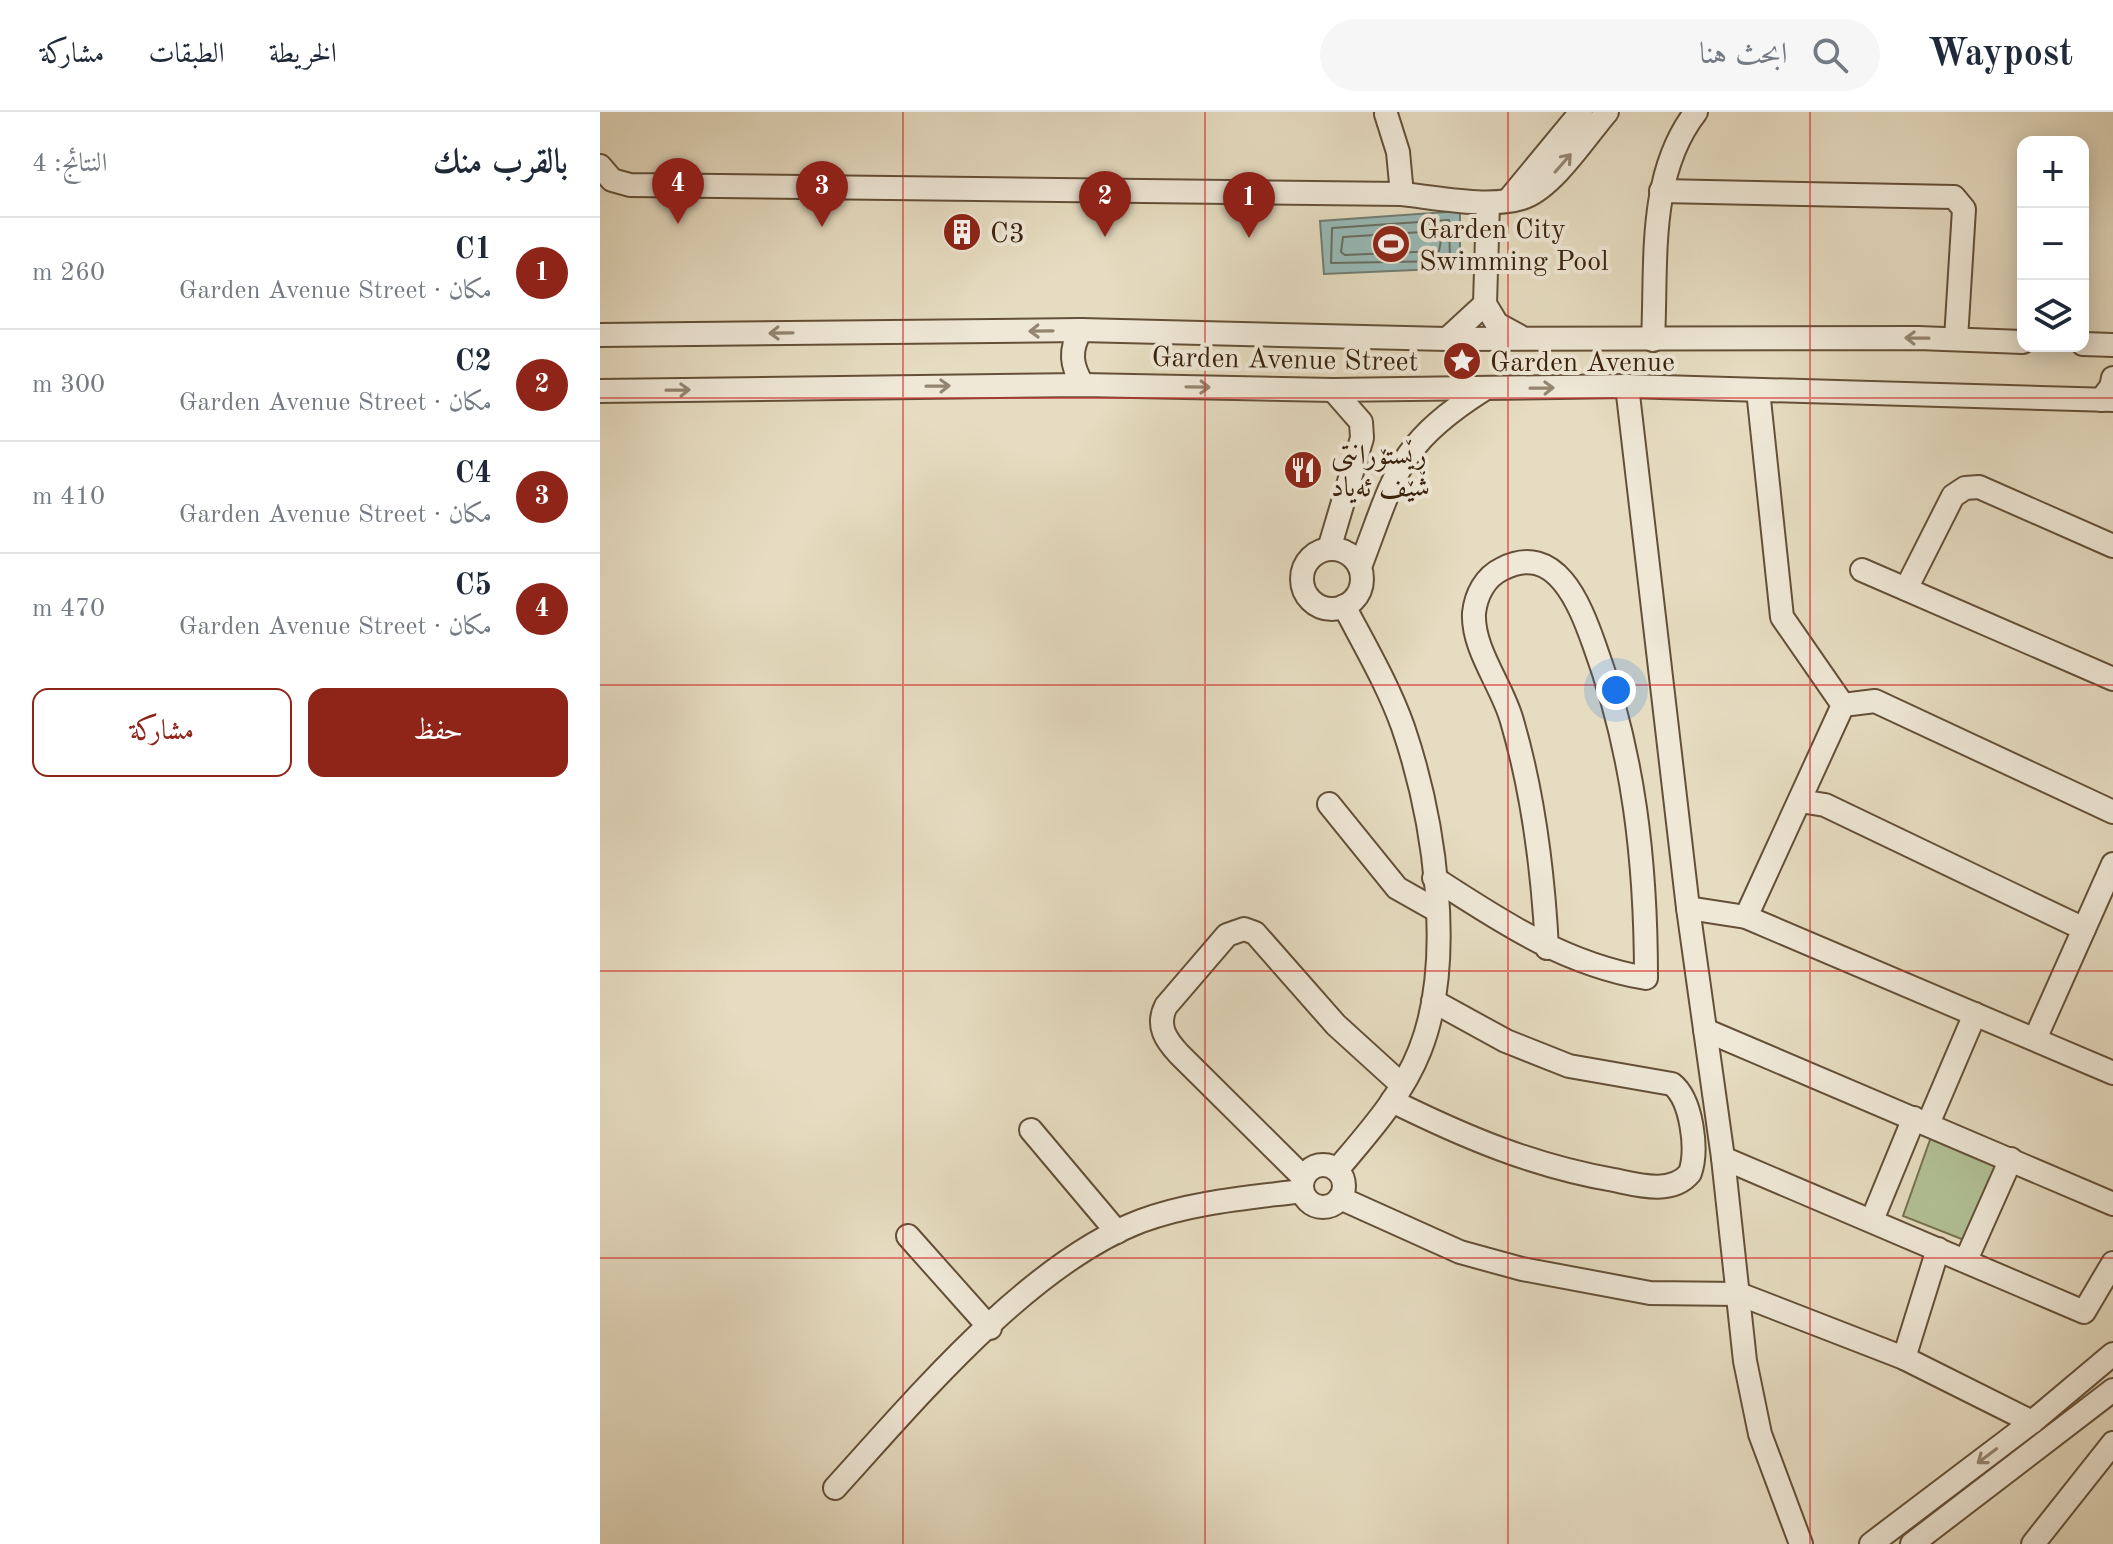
<!DOCTYPE html>
<html lang="ar">
<meta charset="utf-8">
<style>
:root{--surface:#fff;--page:#f6f6f7;--text:#1f2937;--muted:#747a83;--line:#e0e1e3;--accent:#8f2418}
body{margin:0;font-family:"Old Standard TT",Amiri,serif;background:var(--page);color:var(--text);direction:rtl}
.controls{position:absolute;right:24px;top:24px;display:grid;overflow:hidden;border-radius:16px;box-shadow:0 4px 20px #0003}
.controls button{width:72px;height:72px;display:grid;place-items:center;padding:0;border:0;border-bottom:2px solid var(--line);background:var(--surface);color:var(--text);font:40px sans-serif}
.you{position:absolute;left:1016px;top:578px;width:28px;height:28px;margin:-20px;border:6px solid #fff;border-radius:50%;background:#1a73e8;box-shadow:0 0 0 12px #1a73e833}
.badge{display:grid;place-items:center;width:52px;height:52px;border-radius:50%;background:var(--accent);color:#fff;font-size:26px;font-weight:700}
.pin{position:absolute;translate:-50% -66px;filter:drop-shadow(0 2px 4px #0008)}
.pin::after{content:'';position:absolute;top:42px;width:28px;height:24px;background:inherit;clip-path:polygon(0 0,100% 0,50% 100%)}
.list{margin:0;padding:0;list-style:none}
h2{display:flex;justify-content:space-between;align-items:center;height:104px;margin:0;padding:0 32px;font-size:34px}
h2 small{font-size:26px;font-weight:400;color:var(--muted)}
.list li{display:grid;grid-template-columns:52px 1fr auto;gap:24px;align-items:center;box-sizing:border-box;height:112px;padding:0 32px;border-top:2px solid var(--line)}
.list b{display:block;font-size:30px;white-space:nowrap}
.list p{margin:0;font-size:26px;white-space:nowrap;color:var(--muted)}
.list em{font-size:26px;font-style:normal;color:var(--muted)}
.actions{display:flex;gap:16px;padding:24px 32px}
.actions a{flex:1;padding:18px 0;border:2px solid var(--accent);border-radius:16px;text-align:center;font-size:28px;color:var(--accent)}
.actions .main{background:var(--accent);color:#fff}
.icon{flex:none;width:44px;height:44px;fill:none;stroke:currentColor;stroke-width:2;stroke-linecap:round;stroke-linejoin:round}
.map{position:relative;flex:none;width:1513px;height:1432px;overflow:hidden;direction:ltr}
header{display:flex;align-items:center;gap:48px;box-sizing:border-box;height:112px;padding:0 40px;background:var(--surface);border-bottom:2px solid var(--line)}
header strong{font-size:38px}
nav{display:flex;gap:44px;margin-inline-start:auto;font-size:28px}
.search{width:560px;height:72px;background:var(--page);display:flex;align-items:center;gap:20px;box-sizing:border-box;padding:0 28px;border-radius:44px;color:var(--muted);font-size:30px}
main{display:flex}
aside{flex:1;background:var(--surface)}
.map>svg:first-child{display:block}
.green{fill:#b2c196;stroke:#767250;stroke-width:2}
.water{fill:#97bab8;stroke:#717d73;stroke-width:2}
.lines{fill:none;stroke-linecap:round;stroke-linejoin:round}
.shore{stroke:#686e62;stroke-width:2}
.minor-casing{stroke:#645038;stroke-width:26}
.minor{stroke:#efe8d7;stroke-width:22}
.oneway{stroke:#948571}
.grid{fill:none;stroke:#d62828;stroke-width:2;stroke-opacity:0.55}
.labels{text-anchor:middle;stroke-width:8;stroke-linejoin:round;paint-order:stroke}
.poi-label{font-size:28px;fill:#39220b;stroke:#efe8d7;text-anchor:start}
.street-label{font-size:28px;fill:#39220b;stroke:#efe8d7}
</style>
<header>
<strong>Waypost</strong>
<div class="search"><svg class="icon" aria-label="search" viewBox="0 0 24 24"><circle cx="10" cy="10" r="6"/><path d="M15 15l6 6"/></svg>ابحث هنا</div>
<nav><a>الخريطة</a><a>الطبقات</a><a>مشاركة</a></nav>
</header>
<main>
<div class="map">
<svg width="1513" height="1432" viewBox="0 0 1513 1432">
<rect width="100%" height="100%" fill="#e6dcc1"/>
<filter id="stains"><feTurbulence type="fractalNoise" baseFrequency=".0025" numOctaves="4"/><feColorMatrix values="0 0 0 0 .2 0 0 0 0 .09 0 0 0 0 .02 0 0 0 .5 -.17"/></filter>
<radialGradient id="worn" r=".72"><stop offset=".6" stop-color="#630" stop-opacity="0"/><stop offset="1" stop-color="#630" stop-opacity=".3"/></radialGradient>
<polygon class="green" points="1331,1025 1400,1051 1364,1128 1303,1104"/>
<polygon class="water" points="860,99 860,156 724,162 720,109"/>
<g class="lines">
<g class="shore">
<polygon points="849,108 850,149 731,151 732,116"/>
<polygon points="838,119 842,123 839,139 745,143 741,140 743,125"/>
</g>
<g class="minor-casing">
<g id="minor">
<polyline points="786,2 798,40 802,82"/>
<path d="M0 54 12 68 30 73 802 82C838 86 892 97 925 85 954 74 987 23 1007 0"/>
<polyline points="1061,79 1354,85 1364,97 1356,227"/>
<polyline points="910,86 981,0"/>
<polyline points="888,91 885,192 897,212 919,224"/>
<path d="M481 218C469 238 471 254 483 273"/>
<polyline points="0,223 481,218 847,227 1318,226 1423,230"/>
<polyline points="847,227 885,192"/>
<path d="M1053 228C1057 151 1047 63 1096 0"/>
<polyline points="1483,232 1513,233"/>
<polyline points="1027,274 1088,796 1123,1046 1145,1249 1160,1322 1201,1432"/>
<polyline points="1158,278 1182,505 1243,593"/>
<polyline points="0,279 483,273 733,278 1027,274 1513,288"/>
<polyline points="1501,288 1511,275 1513,266"/>
<polyline points="729,437 762,326 761,310 733,278"/>
<circle cx="732" cy="467" r="30"/>
<path d="M760 455C795 364 796 333 883 278"/>
<polyline points="1262,458 1513,567"/>
<polyline points="1306,477 1353,384 1365,376 1379,375 1513,434"/>
<polyline points="1200,689 1225,693 1484,817"/>
<polyline points="729,692 797,776 836,798"/>
<path d="M834 766C902 810 964 852 1046 866 1046 750 1034 641 994 532 980 493 956 429 902 457 885 465 876 483 874 501 872 537 903 575 912 609 934 684 943 759 947 836"/>
<polyline points="1088,796 1146,805 1513,961"/>
<polyline points="1146,805 1243,593 1275,589 1513,700"/>
<polyline points="1105,918 1513,1092"/>
<polyline points="1435,927 1513,752"/>
<path d="M792 989C865 1025 933 1054 1014 1068 1038 1073 1072 1083 1090 1061 1098 1038 1092 988 1072 972L969 954 906 929 833 889"/>
<polyline points="1328,1012 1375,902"/>
<polyline points="431,1018 517,1120"/>
<polyline points="1123,1046 1484,1200 1513,1151"/>
<circle cx="723" cy="1074" r="21"/>
<path d="M737 1058C768 1021 802 984 820 938 856 847 834 706 803 615 788 573 765 534 744 494"/>
<path d="M703 1065 579 942C566 928 556 914 566 894L627 823 644 817 655 821 736 913 802 973"/>
<polyline points="740,1086 860,1140 922,1157 1050,1181 1139,1182 1304,1246 1432,1310"/>
<polyline points="1272,1108 1314,1006"/>
<polyline points="308,1124 390,1216"/>
<polyline points="1366,1148 1411,1047"/>
<polyline points="1304,1246 1338,1137"/>
<path d="M235 1376C315 1288 428 1152 541 1109 592 1090 648 1086 702 1079"/>
<polyline points="1271,1432 1432,1310 1513,1242"/>
<polyline points="1312,1432 1513,1278"/>
<polyline points="1433,1432 1513,1331"/>
</g>
</g>
<use href="#minor" class="minor"/>
</g>
<defs><path id="oneway-shaft" d="M-6 0H5M1.5-3L5.5 0L1.5 3" fill="none" stroke-width="1.6" stroke-linecap="round" stroke-linejoin="round" transform="scale(2)"/></defs>
<g class="oneway">
<use href="#oneway-shaft" transform="translate(963 51) rotate(-49)"/>
<use href="#oneway-shaft" transform="translate(441 219) rotate(179)"/>
<use href="#oneway-shaft" transform="translate(181 221) rotate(179)"/>
<use href="#oneway-shaft" transform="translate(1317 226) rotate(-179)"/>
<use href="#oneway-shaft" transform="translate(338 274) rotate(-1)"/>
<use href="#oneway-shaft" transform="translate(598 275) rotate(1)"/>
<use href="#oneway-shaft" transform="translate(942 276) rotate(-1)"/>
<use href="#oneway-shaft" transform="translate(78 278) rotate(-1)"/>
<use href="#oneway-shaft" transform="translate(1387 1344) rotate(143)"/>
</g>
<path class="grid" d="M303 0V1432M605 0V1432M908 0V1432M1210 0V1432M0 286H1513M0 573H1513M0 859H1513M0 1146H1513"/>
<defs>
<g id="building-disc" transform="scale(2)"><circle r="9.5" fill="#8f2418" stroke="#efe8d7"/><path d="M-4-6H4V6H1V3H-1V6H-4ZM-2.5-4.3h1.7v1.8h-1.7ZM.8-4.3h1.7v1.8H.8ZM-2.5-1h1.7V.8h-1.7ZM.8-1h1.7V.8H.8Z" fill="#fff"/></g>
<g id="stadium-disc" transform="scale(2)"><circle r="9.5" fill="#8f2418" stroke="#efe8d7"/><path d="M0-5a6.5 5 0 1 0 0 10a6.5 5 0 1 0 0-10ZM-3.5-1.8h7v3.6h-7Z" fill="#fff"/></g>
<g id="sight-disc" transform="scale(2)"><circle r="9.5" fill="#8f2418" stroke="#efe8d7"/><path d="M0-6L1.8-2.2L6-1.7L2.9 1.2L3.7 5.4L0 3.3L-3.7 5.4L-2.9 1.2L-6-1.7L-1.8-2.2Z" fill="#fff"/></g>
<g id="restaurant-disc" transform="scale(2)"><circle r="9.5" fill="#8f2418" stroke="#efe8d7"/><path d="M-5-6h1v4h1v-4h1v4h1v-4h1v5L-1.5 .5V6h-2V.5L-5-1ZM5-6V6H3V1.5H1.5Q1.5-4 5-6Z" fill="#fff"/></g>
</defs>
<g fill-rule="evenodd">
<use href="#building-disc" x="362" y="120"/>
<use href="#stadium-disc" x="791" y="132"/>
<use href="#sight-disc" x="862" y="249"/>
<use href="#restaurant-disc" x="703" y="358"/>
</g>
<g class="labels">
<g class="poi-label">
<text x="819" y="126">Garden City<tspan x="819" dy="32">Swimming Pool</tspan></text>
<text x="390" y="130">C3</text>
<text x="890" y="259">Garden Avenue</text>
<text x="731" y="352">ڕێستۆرانتی<tspan x="731" dy="32">شێف ئەیاد</tspan></text>
</g>
<g class="street-label">
<text transform="translate(685 246) rotate(1)" y="10">Garden Avenue Street</text>
</g>
</g>
<rect width="100%" height="100%" filter="url(#stains)"/>
<rect width="100%" height="100%" fill="url(#worn)"/>
</svg>
<div class="controls">
<button>+</button>
<button>−</button>
<button><svg class="icon" aria-label="layers" viewBox="0 0 24 24"><path d="M12 4l9 5-9 5-9-5zM3 14l9 5 9-5"/></svg></button>
</div>
<div class="you"></div>
<div class="pin badge" style="left:649px;top:126px">1</div>
<div class="pin badge" style="left:505px;top:125px">2</div>
<div class="pin badge" style="left:222px;top:115px">3</div>
<div class="pin badge" style="left:78px;top:112px">4</div>
</div>
<aside>
<h2>بالقرب منك<small>النتائج: 4</small></h2>
<ul class="list">
<li><span class="badge">1</span><div><b>C1</b><p>مكان · Garden Avenue Street</p></div><em>260 m</em></li>
<li><span class="badge">2</span><div><b>C2</b><p>مكان · Garden Avenue Street</p></div><em>300 m</em></li>
<li><span class="badge">3</span><div><b>C4</b><p>مكان · Garden Avenue Street</p></div><em>410 m</em></li>
<li><span class="badge">4</span><div><b>C5</b><p>مكان · Garden Avenue Street</p></div><em>470 m</em></li>
</ul>
<div class="actions"><a class="main">حفظ</a><a>مشاركة</a></div>
</aside>
</main>
